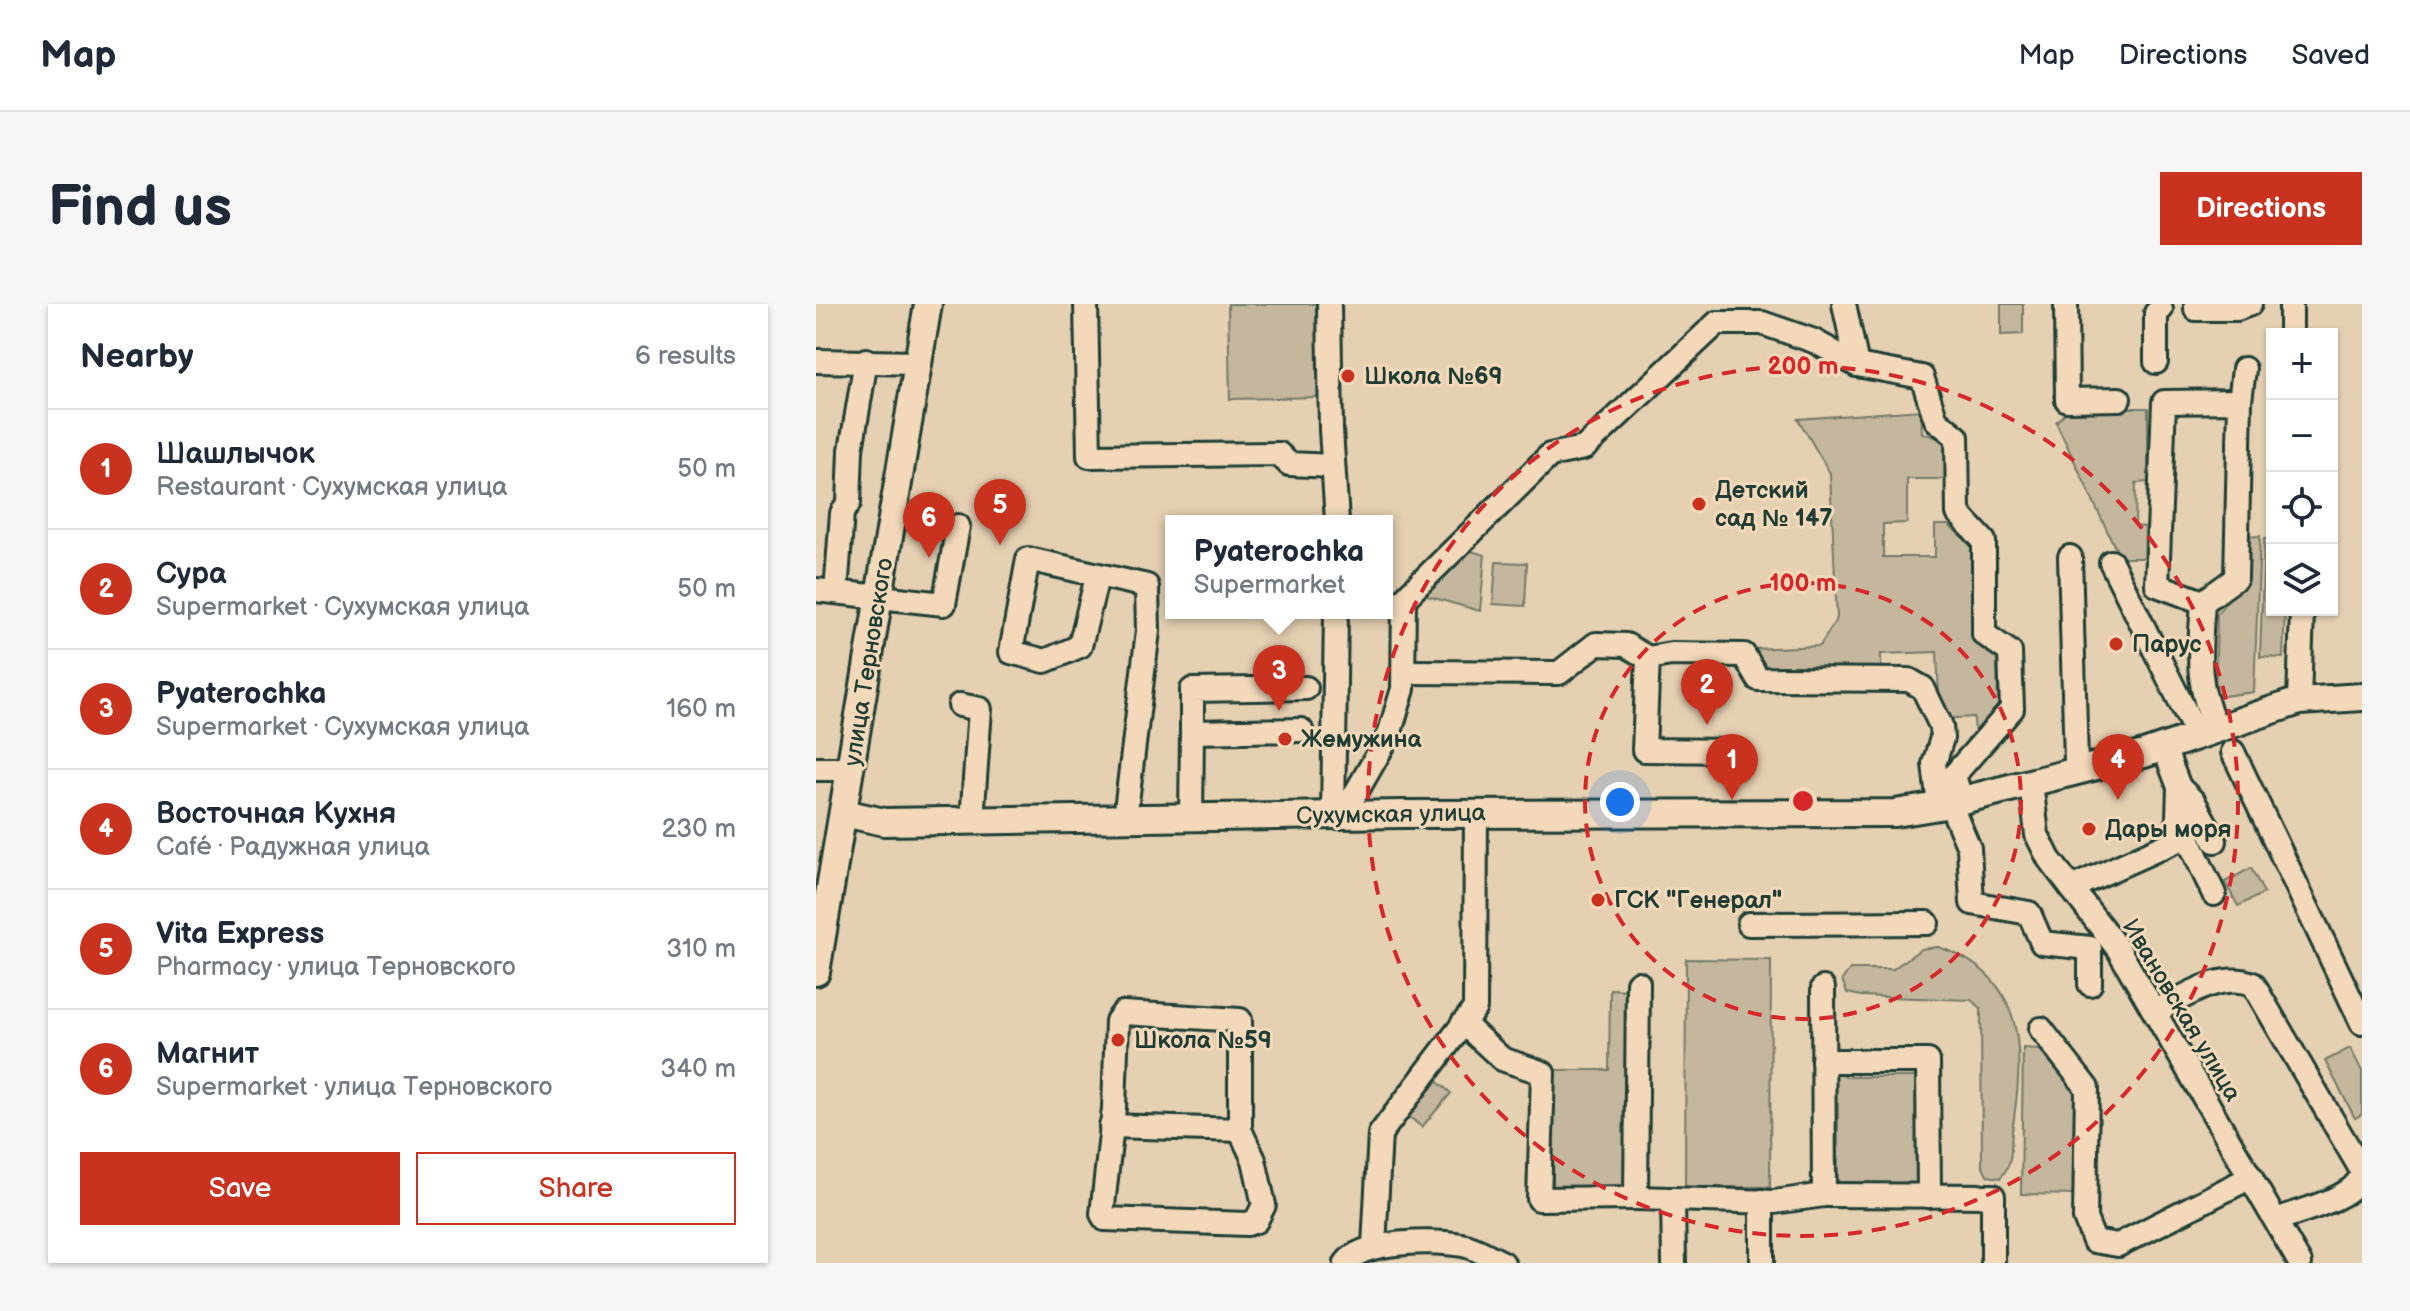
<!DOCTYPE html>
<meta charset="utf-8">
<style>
:root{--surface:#fff;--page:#f6f6f7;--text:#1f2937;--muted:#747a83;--line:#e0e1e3;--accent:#c8321e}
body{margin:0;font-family:"Balsamiq Sans",sans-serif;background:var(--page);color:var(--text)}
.controls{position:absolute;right:24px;top:24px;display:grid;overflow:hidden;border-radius:0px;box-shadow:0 2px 6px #0004}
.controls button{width:72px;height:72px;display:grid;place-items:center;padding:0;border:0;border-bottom:2px solid var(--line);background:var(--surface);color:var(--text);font:40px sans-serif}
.you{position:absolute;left:804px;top:498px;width:28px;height:28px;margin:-20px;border:6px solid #fff;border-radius:50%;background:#1a73e8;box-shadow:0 0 0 12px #1a73e833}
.badge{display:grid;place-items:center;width:52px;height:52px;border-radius:50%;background:var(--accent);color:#fff;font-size:26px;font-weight:700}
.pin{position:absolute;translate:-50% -66px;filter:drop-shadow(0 2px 4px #0008)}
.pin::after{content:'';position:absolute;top:42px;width:28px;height:24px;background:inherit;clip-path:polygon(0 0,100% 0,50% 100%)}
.popup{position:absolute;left:349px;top:211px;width:228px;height:104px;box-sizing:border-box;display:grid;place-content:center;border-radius:0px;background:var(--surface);filter:drop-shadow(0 2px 6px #0005);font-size:26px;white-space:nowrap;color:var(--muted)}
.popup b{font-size:30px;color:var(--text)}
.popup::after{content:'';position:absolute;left:50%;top:100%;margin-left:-16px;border:16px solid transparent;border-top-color:var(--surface)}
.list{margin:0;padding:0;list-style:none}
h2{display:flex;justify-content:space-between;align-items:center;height:104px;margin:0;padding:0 32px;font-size:34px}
h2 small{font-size:26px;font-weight:400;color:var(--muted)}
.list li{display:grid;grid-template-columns:52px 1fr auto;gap:24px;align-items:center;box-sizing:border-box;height:120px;padding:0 32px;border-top:2px solid var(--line)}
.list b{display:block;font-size:30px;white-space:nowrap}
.list p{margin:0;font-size:26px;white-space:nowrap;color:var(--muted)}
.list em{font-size:26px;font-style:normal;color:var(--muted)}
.actions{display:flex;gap:16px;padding:24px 32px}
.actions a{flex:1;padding:18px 0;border:2px solid var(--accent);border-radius:0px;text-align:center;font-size:28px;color:var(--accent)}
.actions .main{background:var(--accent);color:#fff}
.icon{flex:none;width:44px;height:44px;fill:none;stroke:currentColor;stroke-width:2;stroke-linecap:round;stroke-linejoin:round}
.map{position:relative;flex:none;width:1546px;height:959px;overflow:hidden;border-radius:0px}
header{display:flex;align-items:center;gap:48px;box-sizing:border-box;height:112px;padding:0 40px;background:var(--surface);border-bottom:2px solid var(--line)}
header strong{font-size:38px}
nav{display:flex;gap:44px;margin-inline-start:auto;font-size:28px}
.intro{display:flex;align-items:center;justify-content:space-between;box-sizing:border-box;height:192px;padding:0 48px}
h1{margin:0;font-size:56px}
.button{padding:20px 36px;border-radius:0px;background:var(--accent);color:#fff;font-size:28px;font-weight:700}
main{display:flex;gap:48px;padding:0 48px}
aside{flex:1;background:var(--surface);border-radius:0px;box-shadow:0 2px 6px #0004}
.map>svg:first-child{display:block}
.green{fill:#c5b79d;stroke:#727a68;stroke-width:2}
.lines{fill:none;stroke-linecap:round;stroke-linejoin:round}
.minor-casing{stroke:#1f3d34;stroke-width:28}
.major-casing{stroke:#1f3d34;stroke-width:32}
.minor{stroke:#f3d9ba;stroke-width:22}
.major{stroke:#f3d9ba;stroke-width:26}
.ring{fill:none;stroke:#d62828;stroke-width:4;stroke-dasharray:14 10}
.poi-dot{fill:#c8321e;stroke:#f3d9ba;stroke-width:3}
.labels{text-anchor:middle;stroke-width:6;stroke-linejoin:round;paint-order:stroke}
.poi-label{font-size:24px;font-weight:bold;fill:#1f3d34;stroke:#f3d9ba;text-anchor:start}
.street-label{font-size:24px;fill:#1f3d34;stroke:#f3d9ba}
.centre{fill:#d62828;stroke:#f3d9ba;stroke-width:4}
.ring-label{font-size:24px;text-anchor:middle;font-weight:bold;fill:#d62828;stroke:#f3d9ba;stroke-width:6;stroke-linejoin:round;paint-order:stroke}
</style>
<header>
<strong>Map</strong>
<nav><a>Map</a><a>Directions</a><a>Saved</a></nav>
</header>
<div class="intro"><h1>Find us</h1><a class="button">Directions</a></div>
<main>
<aside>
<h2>Nearby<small>6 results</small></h2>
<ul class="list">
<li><span class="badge">1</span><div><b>Шашлычок</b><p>Restaurant · Сухумская улица</p></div><em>50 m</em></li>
<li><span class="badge">2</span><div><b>Сура</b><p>Supermarket · Сухумская улица</p></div><em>50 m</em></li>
<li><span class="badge">3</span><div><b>Pyaterochka</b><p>Supermarket · Сухумская улица</p></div><em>160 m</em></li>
<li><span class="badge">4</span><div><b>Восточная Кухня</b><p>Café · Радужная улица</p></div><em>230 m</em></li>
<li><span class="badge">5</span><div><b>Vita Express</b><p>Pharmacy · улица Терновского</p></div><em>310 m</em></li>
<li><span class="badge">6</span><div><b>Магнит</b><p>Supermarket · улица Терновского</p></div><em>340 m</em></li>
</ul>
<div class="actions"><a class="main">Save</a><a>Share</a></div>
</aside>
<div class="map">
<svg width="1546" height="959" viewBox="0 0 1546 959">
<rect width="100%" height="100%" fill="#e6d0b2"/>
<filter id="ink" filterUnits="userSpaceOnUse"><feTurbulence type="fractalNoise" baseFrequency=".0125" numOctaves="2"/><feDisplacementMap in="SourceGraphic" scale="16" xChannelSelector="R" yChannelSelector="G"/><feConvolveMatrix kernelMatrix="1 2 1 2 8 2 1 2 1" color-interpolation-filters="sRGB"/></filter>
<g filter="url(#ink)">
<g class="green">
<polygon points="412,0 506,0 509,93 414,95"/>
<polygon points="1185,0 1207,0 1207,30 1185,31"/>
<polygon points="1254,104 1332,104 1332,178 1320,179 1319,222 1329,223 1328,254 1304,254 1240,118"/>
<polygon points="1105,106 1106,129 1129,136 1129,175 1091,175 1091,219 1067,220 1067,253 1119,253 1119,221 1132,221 1158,243 1181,349 1182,409 1159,434 1158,413 1124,415 1121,348 1065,350 1065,370 950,367 936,345 1004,342 1021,314 1014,169 982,115"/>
<polygon points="1444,232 1438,388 1399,393 1401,310 1425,277 1428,233"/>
<polygon points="1448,235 1456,235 1456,306 1469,306 1467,354 1444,353"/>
<polygon points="655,247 669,251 664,307 604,290"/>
<polygon points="680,258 711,259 709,302 677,300"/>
<polygon points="1435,564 1448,589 1422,602 1409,578"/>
<path d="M1122 643C1213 672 1208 750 1196 828 1194 847 1198 859 1184 874L1172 872 1166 861 1165 704 1155 696 1045 692 1031 689 1026 676 1034 665H1077L1105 645Z"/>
<polygon points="870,655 955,656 954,883 869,883"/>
<polygon points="794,685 816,686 814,886 737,885 738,766 793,766"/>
<polygon points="1207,744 1223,745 1262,791 1261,891 1205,890"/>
<polygon points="1534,744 1546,767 1546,810 1539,814 1509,757"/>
<polygon points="1013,763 1028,763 1029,773 1102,773 1102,879 1022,879 1022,800 1013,800"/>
<polygon points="611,769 635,789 606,823 582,804"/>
</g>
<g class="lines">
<g class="minor-casing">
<g id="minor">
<polyline points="270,0 273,152 463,150 473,160 517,162"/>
<polyline points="513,0 515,126 521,217"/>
<polyline points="1028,0 1041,61 1106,73 1120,116 1141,133 1142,209 1168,237 1168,330 1194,348 1196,405 1138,471 1145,495"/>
<polyline points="1250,0 1251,96 1303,95"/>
<polyline points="1380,0 1380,5 1421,5 1434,0"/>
<polyline points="1475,30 1475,0"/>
<polyline points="0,57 104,59"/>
<polyline points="1340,58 1340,9 1345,5"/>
<polyline points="1424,97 1428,65"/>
<polyline points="1254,253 1260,457"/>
<polyline points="1295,258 1381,431"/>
<polyline points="281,273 264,342 229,357 195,348 212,255 331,282 332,327 309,514"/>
<polyline points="0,286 128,300 142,222"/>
<polyline points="20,288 26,209 33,199 35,146 50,56"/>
<path d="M1387 298 1341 281 1348 98 1424 97 1420 274 1387 298C1384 344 1378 382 1401 423"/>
<polyline points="832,354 855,350 928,351 942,375 1093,376 1107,384 1125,422 1126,434 1118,460 1123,502"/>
<polyline points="588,368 743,369 780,340 810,341 832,354 828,446 920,447"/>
<polyline points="1483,397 1486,306"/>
<polyline points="144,401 164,405 156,516"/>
<polyline points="485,426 376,428 376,386 490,384"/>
<polyline points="1348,444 1363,483 1362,513 1398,590"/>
<polyline points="1417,448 1546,719"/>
<polyline points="0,465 35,465"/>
<polyline points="1215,478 1221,531 1233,555 1302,645 1484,959"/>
<polyline points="1363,483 1378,498 1399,537"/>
<polyline points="1134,499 1153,544 1156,599 1213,609 1226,639 1274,644 1274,680"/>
<polyline points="532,510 534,499 573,431 587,385 588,295 734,151 768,144 901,19 946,19 998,37 1041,61"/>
<polyline points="517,511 520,309"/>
<polyline points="375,513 376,428"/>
<polyline points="1255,584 1371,532"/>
<polyline points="933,620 1111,619"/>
<path d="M1339 707C1370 693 1403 667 1437 680L1546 867C1544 894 1483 907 1460 916"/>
<polygon points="307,709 424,716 424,826 438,856 448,901 440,917 431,920 289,915 286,910 298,804 301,717"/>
<polyline points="647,719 686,755 727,769 723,895 820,894 822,679"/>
<polyline points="1225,725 1271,784 1269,914 1278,937 1302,941 1435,873"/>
<polyline points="1007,757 1112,757 1113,892"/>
<polyline points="295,822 424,826"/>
<polyline points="1008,891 1177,892 1177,959"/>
<polyline points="820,894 958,898 1008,891 1007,684"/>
<polyline points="857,895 858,959"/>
<polyline points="558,942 564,830 659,704 660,509"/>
<path d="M530 959C547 936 618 936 646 941 659 943 674 953 687 959"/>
<polyline points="946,959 946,897"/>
</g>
</g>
<g class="major-casing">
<g id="major">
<polyline points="28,509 68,518 587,510 1079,509 1123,502 1328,450 1483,397 1546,393"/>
<polyline points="0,668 112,0"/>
</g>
</g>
<use href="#minor" class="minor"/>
<use href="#major" class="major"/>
</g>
</g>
<g class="ring">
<circle cx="987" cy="497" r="218"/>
<circle cx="987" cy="497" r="435"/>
</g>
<g class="poi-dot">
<circle cx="532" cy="72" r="8"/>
<circle cx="883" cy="200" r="8"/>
<circle cx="1300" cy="340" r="8"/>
<circle cx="469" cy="435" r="8"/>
<circle cx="1273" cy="525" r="8"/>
<circle cx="782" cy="596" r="8"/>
<circle cx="302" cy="736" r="8"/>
</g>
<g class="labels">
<g class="poi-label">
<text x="548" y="80">Школа №69</text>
<text x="899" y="194">Детский<tspan x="899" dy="28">сад № 147</tspan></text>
<text x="1316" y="348">Парус</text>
<text x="485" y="443">Жемужина</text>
<text x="1289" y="533">Дары моря</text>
<text x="798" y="604">ГСК "Генерал"</text>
<text x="318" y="744">Школа №59</text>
</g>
<g class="street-label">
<text transform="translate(52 358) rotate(-81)" y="8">улица Терновского</text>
<text transform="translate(575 510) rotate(-1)" y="8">Сухумская улица</text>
<text transform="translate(1366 706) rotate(59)" y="8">Ивановская улица</text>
</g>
</g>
<circle cx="987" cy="497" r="12" class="centre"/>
<g class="ring-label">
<text x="987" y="70">200 m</text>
<text x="987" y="287">100 m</text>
</g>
</svg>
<div class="controls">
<button>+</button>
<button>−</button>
<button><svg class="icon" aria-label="locate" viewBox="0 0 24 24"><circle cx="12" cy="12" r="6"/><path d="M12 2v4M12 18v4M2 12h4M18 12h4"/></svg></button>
<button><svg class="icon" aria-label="layers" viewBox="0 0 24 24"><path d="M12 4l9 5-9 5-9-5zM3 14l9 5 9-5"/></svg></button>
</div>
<div class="you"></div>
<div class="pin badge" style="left:916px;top:496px">1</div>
<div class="pin badge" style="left:891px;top:421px">2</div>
<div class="pin badge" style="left:463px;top:407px">3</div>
<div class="popup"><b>Pyaterochka</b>Supermarket</div>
<div class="pin badge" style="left:1302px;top:496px">4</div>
<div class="pin badge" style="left:184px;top:241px">5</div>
<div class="pin badge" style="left:113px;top:254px">6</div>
</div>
</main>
